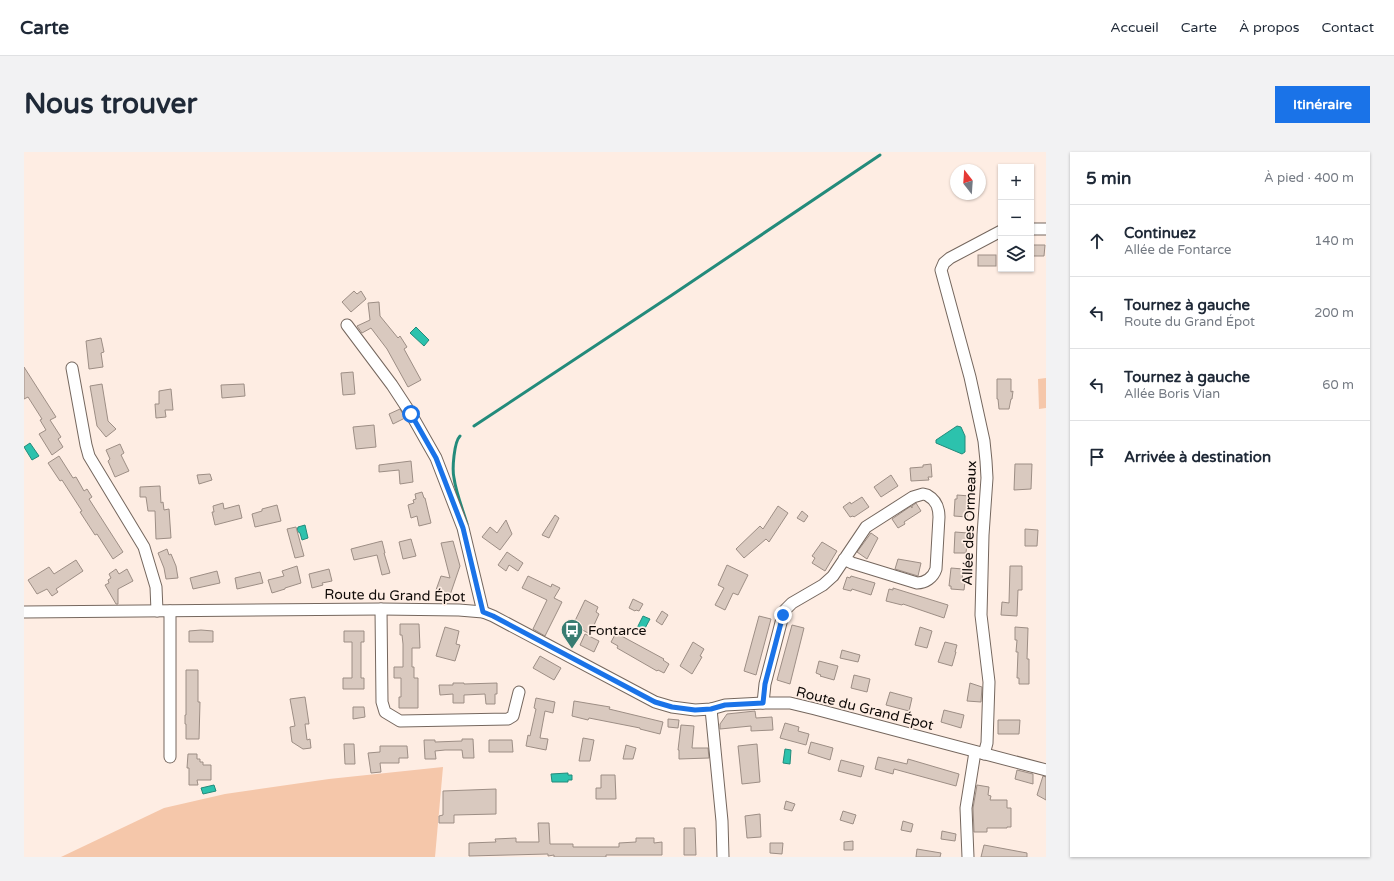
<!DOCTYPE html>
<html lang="fr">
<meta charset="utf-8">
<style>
:root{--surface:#fff;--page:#f2f2f3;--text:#1f2937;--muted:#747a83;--line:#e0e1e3;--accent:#1a73e8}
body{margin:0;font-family:"Varela Round",sans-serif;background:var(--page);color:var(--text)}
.controls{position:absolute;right:12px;top:12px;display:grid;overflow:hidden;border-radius:0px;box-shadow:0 1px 3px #0004}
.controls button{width:36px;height:36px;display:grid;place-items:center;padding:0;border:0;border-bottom:1px solid var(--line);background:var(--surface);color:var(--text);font:20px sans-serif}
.compass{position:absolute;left:926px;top:12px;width:36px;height:36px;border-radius:50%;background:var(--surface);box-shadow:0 1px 3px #0004;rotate:343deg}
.stop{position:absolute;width:12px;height:12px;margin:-9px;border:3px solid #1a73e8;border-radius:50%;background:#fff}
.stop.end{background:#1a73e8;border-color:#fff;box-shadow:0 1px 4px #0008}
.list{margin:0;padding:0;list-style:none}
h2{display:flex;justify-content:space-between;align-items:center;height:52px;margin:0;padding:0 16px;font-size:17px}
h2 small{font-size:13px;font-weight:400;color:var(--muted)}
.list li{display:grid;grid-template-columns:26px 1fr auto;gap:12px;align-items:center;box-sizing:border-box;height:72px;padding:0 16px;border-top:1px solid var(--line)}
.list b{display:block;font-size:15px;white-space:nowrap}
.list p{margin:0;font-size:13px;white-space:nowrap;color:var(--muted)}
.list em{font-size:13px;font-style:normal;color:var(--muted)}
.icon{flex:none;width:22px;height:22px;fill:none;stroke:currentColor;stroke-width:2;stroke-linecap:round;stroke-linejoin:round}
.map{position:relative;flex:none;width:1022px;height:705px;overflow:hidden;border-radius:0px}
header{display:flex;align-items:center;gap:24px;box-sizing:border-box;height:56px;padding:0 20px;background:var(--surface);border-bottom:1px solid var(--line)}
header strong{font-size:19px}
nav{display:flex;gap:22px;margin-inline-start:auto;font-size:14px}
.intro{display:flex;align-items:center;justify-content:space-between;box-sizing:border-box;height:96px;padding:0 24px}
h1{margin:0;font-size:28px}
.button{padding:10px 18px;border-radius:0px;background:var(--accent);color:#fff;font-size:14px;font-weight:700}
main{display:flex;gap:24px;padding:0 24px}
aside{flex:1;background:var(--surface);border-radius:0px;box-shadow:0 1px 3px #0004}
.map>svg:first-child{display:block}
.green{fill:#f5c7aa}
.water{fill:#2cc2ad;stroke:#238b7b}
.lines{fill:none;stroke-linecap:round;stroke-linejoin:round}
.stream{stroke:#238b7b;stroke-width:3}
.building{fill:#d9c9bf;stroke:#9d8e85}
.minor-casing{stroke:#75675e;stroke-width:13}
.minor{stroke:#fff;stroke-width:11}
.route{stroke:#1a73e8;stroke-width:5}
.labels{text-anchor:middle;stroke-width:3.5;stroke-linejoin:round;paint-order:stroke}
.street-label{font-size:14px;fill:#0f0a07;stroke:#feede3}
.poi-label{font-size:14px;fill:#0f0a07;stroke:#feede3;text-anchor:start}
</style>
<header>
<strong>Carte</strong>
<nav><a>Accueil</a><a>Carte</a><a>À propos</a><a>Contact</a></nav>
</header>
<div class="intro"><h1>Nous trouver</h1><a class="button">Itinéraire</a></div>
<main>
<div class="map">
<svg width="1022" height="705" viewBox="0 0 1022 705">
<rect width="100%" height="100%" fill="#feede3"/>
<g class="green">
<polygon points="1022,226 1022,256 1015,257 1014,227"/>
<polygon points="419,615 411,705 37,705 140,656 201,642 305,627"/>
</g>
<g class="water">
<polygon points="392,175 405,188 400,194 386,181"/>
<polygon points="933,274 937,275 941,284 941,300 938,302 912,291 912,288"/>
<polygon points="6,291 15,304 8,308 0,295"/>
<polygon points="281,373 284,386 278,388 276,381 273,379 274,375"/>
<polygon points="619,464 626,467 619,480 615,479 613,476"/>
<polygon points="761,597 767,598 766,612 759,611"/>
<polygon points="544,621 544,623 548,623 548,628 544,628 544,630 528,630 527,622"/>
<polygon points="190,633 192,639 179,642 177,636"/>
</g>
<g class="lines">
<g class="stream">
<polyline points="450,274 648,143 856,3"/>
<path d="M436 284C430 290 428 317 430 326 432 341 439 358 443 372"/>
</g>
</g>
<g class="building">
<polygon points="1007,93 1021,93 1020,104 1007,104"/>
<rect x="954" y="103" width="18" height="11"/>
<polygon points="330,139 333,142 337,139 342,147 327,160 318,150"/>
<polygon points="355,150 356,164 374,186 376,184 383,195 380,197 397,228 384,235 363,197 347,176 338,181 333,174 346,168 344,151"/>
<polygon points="77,186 80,200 77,201 79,215 65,217 62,189"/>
<polygon points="0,215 32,265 26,268 37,285 34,287 39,295 28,303 15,282 22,278 16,268 18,267 4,245 0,247"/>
<polygon points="329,220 331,242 319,243 317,221"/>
<polygon points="973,227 987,227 987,240 989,239 988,247 987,247 985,257 975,257 974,247 973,247"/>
<polygon points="78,232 84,269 92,277 82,285 73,274 66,234"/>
<polygon points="220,232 221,244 198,246 197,233"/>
<polygon points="147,237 149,258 141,258 142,265 132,266 131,252 135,252 135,239"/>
<polygon points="376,257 381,266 369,272 365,262"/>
<polygon points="350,273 352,295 332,297 329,275"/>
<polygon points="96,292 100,301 97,303 105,319 91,325 84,309 86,307 82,298"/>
<polygon points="35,304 49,326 52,325 60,339 63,337 68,345 65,347 99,400 89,407 73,382 71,383 56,360 58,359 38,328 36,329 24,311"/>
<polygon points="387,309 389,330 376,332 375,318 355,320 355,313"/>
<polygon points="907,312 908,325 904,325 905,328 887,329 886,316 899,315 899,313"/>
<polygon points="991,312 1008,312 1007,337 990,338"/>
<polygon points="186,322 188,328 175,332 173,323"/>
<polygon points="867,323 874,334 857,345 850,335"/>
<polygon points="136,334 137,351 139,350 140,358 145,357 147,386 132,387 131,359 124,359 122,345 116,345 116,335"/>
<polygon points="398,340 400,346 401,346 407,371 395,374 393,364 387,366 384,353 390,351 389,348 392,347 391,342"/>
<polygon points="933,343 946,344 946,352 944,352 943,365 930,364 931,347 933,347"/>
<polygon points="838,345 845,355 830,365 829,364 826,365 819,355 826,350 827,352"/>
<polygon points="199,351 200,357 215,353 218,366 191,373 188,360 190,360 189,354"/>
<polygon points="892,351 897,359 880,370 881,372 874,376 868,367 887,354 888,356 888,354"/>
<polygon points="253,353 257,369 231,375 228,362 238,359 238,357"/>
<polygon points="754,354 764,361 745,390 742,387 720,406 712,397 736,374 739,377"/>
<polygon points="778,359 784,364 780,370 773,366"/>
<polygon points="531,363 535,366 525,386 518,383"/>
<polygon points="482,368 488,382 476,398 458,385 466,375 473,381"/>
<polygon points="272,375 280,404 271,406 263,377"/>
<polygon points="1001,377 1014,378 1013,394 1001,394"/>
<polygon points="931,380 944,381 942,401 930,401"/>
<polygon points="847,381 854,386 843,407 833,400"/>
<polygon points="387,387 392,404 379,407 375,390"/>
<polygon points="358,389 361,401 360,401 366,421 358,423 353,403 330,408 327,397"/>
<polygon points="429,389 436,414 424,449 415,446 417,440 412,438 417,424 426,426 417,391"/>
<polygon points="798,390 813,399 801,419 788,411 791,406 788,404"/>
<polygon points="143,397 145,403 147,402 152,414 154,426 142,427 140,416 134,401"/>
<polygon points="483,400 499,411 494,419 485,413 482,419 474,413"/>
<polygon points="874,407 897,411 894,424 871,417"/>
<polygon points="52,408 59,419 32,437 34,440 28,444 23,437 13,442 4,428 25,415 30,422"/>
<polygon points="703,413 724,423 714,443 709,441 701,458 691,453 700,436 694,433"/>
<polygon points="273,414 277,431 261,436 261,437 248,441 244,428 260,424 258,419"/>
<polygon points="986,414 998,414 998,438 994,438 993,464 977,463 978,450 985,451"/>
<polygon points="927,416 939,417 938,430 941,430 940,438 927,437 927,434 925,434"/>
<polygon points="92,417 95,422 103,417 109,429 94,437 94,452 92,452 81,433 85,431 84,428 87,426 85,422"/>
<polygon points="305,417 308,429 298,431 299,433 288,436 285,422"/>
<polygon points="193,419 196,431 169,437 166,426"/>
<polygon points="236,420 239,431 213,437 211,426"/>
<polygon points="504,424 527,435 528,432 536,436 530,446 538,450 521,484 509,477 523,448 498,436"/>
<polygon points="827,424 851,431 847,443 828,437 827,439 819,437 823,425 826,426"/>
<polygon points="869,436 924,453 920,466 879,452 878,453 862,449 865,437 869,438"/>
<polygon points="609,447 619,452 615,459 612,458 611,459 605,456"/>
<polygon points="561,448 574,455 572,460 575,462 566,482 549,473"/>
<polygon points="638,459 644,463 638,473 632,469"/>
<polygon points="735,464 747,467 732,523 720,519"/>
<polygon points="376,472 395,472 396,496 388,496 388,515 390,515 390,526 394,526 394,556 375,556 375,545 377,545 377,526 370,526 370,515 379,515 379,492 378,483 376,483"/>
<polygon points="768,473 780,476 766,532 753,528"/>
<polygon points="421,475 435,479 432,492 436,493 431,509 412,504"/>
<polygon points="896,475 908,479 903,496 891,493"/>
<polygon points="991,475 1004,476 1003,507 1005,507 1005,532 995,532 995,526 993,526 994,500 992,500 993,488 991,488"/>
<polygon points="177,478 189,479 189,490 165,490 165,479"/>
<polygon points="320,479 340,479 340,490 337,490 337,526 340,526 340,537 319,537 319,526 328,526 328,490 320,490"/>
<polygon points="592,481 640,507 639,508 645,512 640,521 634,518 633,519 593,496 594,494 587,490"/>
<polygon points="561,482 575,489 570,500 556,493"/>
<polygon points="669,490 680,497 676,504 678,505 668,522 656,514"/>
<polygon points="921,490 933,493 931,500 932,500 928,514 914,510"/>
<polygon points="818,498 836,503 834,510 816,506"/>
<polygon points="516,504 537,516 530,528 509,516"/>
<polygon points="795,509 814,514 810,528 796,524 797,523 792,521"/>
<polygon points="162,518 174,518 174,550 176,550 175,587 162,587 162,572 161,572 161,563 162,563"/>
<polygon points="830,523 846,527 843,540 827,536"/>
<polygon points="429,531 440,531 440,532 473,531 473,542 471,542 471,552 462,552 461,542 440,543 440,551 429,551 429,542 416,543 415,533 429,533"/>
<polygon points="946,531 958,535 957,550 943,549"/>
<polygon points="866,540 888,546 885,559 862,553"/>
<polygon points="281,545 285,572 281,572 283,588 286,587 287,596 279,597 268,590 266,575 271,574 266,547"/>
<polygon points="512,546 531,550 529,561 521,559 516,586 524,587 522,598 502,594 504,583 506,584 512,557 510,556"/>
<polygon points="550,549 586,555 585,557 639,570 636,582 616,577 616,576 565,566 564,568 548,564"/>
<polygon points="329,555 340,555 341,565 329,567"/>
<polygon points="920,558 940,563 937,576 917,570"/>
<polygon points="731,559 732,566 748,565 749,578 727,579 727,574 696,577 696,572 703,562"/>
<polygon points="644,567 655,568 654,576 644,575"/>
<polygon points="974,568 996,568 995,582 974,582"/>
<polygon points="761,571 775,575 774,579 785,582 782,593 756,586"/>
<polygon points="657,573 670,574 668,596 684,596 685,606 655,607 655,598 654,598"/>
<polygon points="559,586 570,588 566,609 555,609"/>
<polygon points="438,587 449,587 450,606 439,606 438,598 421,598 411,599 412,607 401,607 400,588 411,588 411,590 438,589"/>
<polygon points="465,588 488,588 489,600 465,600"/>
<polygon points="787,590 809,596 806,608 784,601"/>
<polygon points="320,592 330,592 331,612 321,612"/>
<polygon points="733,592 736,630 718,632 714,594"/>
<polygon points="602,593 612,596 609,607 599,607"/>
<polygon points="356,594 383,594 384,606 375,606 375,611 356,611 357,620 347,621 344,601 356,600"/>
<polygon points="164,602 173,602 173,607 176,607 176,610 179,610 179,613 187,613 187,628 173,628 174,633 165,633 165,616 163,616"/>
<polygon points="854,605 883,612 884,607 935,622 932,634 870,617 869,622 851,617"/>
<polygon points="817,608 840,614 837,625 814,619"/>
<polygon points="993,618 1009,622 1009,632 991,627"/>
<polygon points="577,623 591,623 592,647 572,647 572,636 577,636"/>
<polygon points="1019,624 1022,625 1022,648 1013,643"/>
<polygon points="953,633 965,635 964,643 967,644 966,648 983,648 983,656 987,656 987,675 983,675 983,676 963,676 963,680 950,680 949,656"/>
<polygon points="472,637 472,662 430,663 430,671 415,671 415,664 419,663 419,639"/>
<polygon points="762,649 771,652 768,659 760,657"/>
<polygon points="819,659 832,663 829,672 816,668"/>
<polygon points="736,662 737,685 723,686 721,664"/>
<polygon points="879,669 889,672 887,680 877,678"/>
<polygon points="514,671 525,671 526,692 549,692 549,695 595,695 595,691 612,690 612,686 630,686 630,691 638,690 638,703 582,703 582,705 530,705 530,703 524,704 524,702 445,704 445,691 472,690 471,687 492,686 492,690 515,690"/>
<polygon points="660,676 671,676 672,703 660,703"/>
<polygon points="918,679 932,682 931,689 917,687"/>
<polygon points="829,689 829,698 820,698 820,690"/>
<polygon points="746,691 759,691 758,702 746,701"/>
<polygon points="960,693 1003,701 1003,705 957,705"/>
<polygon points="893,697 917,701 916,705 892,705"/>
</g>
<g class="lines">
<g class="minor-casing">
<g id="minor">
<polyline points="1007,77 1022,77"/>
<polyline points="323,173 368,233 387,262 412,306 439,376 459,460"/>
<polyline points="48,216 62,293 65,304 120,395 132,435 133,459"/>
<polyline points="357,457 358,550 361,560 376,569 484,567 489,564 495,540"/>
<polyline points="146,459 146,605"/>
<polyline points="0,460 357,457 435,458 459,460 469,464 631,550 648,555 671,558 687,557 701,553 739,551 766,551 791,557 1022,618"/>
<path d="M739 551 741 532 759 463 761 458 768 451 799 433 809 424 842 375 889 345 899 342 903 343C912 348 915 355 915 365L912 417C909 426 901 431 893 431L828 411 820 407"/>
<polyline points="687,557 698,669 699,705"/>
<polyline points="960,602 963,591 965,530 957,463 959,383 963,326 962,309 960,289 946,225 917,118 920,111 926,106 977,79"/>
<polyline points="944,705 942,656 951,600"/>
</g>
</g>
<use href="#minor" class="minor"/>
</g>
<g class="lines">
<polyline class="route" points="387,262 412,306 439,376 459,460 469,464 631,550 648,555 671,558 687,557 701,553 739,551 741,532 759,463"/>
</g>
<defs>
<g id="bus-pin" transform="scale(1.15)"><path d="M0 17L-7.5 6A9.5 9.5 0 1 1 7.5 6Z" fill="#387c71" stroke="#feede3"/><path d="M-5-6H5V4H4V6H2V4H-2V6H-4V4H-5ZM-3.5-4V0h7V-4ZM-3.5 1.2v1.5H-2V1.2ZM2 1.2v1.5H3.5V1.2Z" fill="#fff"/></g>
</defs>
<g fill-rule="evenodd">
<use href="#bus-pin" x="548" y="478"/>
</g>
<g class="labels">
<g class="street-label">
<text transform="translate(945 371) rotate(-88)" y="5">Allée des Ormeaux</text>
<text transform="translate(371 443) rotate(1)" y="5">Route du Grand Épot</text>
<text transform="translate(841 556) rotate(14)" y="5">Route du Grand Épot</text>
</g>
<g class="poi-label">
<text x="564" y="483">Fontarce</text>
</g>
</g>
</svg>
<div class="controls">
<button>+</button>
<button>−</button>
<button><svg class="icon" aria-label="layers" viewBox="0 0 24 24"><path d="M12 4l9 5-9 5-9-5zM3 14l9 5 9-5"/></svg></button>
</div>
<svg class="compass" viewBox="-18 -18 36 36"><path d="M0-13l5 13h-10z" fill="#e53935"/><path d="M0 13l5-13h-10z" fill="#747a83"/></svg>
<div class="stop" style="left:387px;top:262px"></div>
<div class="stop end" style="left:759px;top:463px"></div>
</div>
<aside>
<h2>5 min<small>À pied · 400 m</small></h2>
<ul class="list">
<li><svg class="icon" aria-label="ahead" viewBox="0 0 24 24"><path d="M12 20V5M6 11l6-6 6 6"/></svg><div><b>Continuez</b><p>Allée de Fontarce</p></div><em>140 m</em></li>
<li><svg class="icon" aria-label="left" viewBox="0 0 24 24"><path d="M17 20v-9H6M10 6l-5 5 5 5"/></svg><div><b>Tournez à gauche</b><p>Route du Grand Épot</p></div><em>200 m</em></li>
<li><svg class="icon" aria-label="left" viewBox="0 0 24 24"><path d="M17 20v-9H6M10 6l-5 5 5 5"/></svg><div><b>Tournez à gauche</b><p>Allée Boris Vian</p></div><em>60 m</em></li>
<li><svg class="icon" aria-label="arrive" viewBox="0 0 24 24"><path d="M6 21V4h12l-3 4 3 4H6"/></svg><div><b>Arrivée à destination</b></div></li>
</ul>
</aside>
</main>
